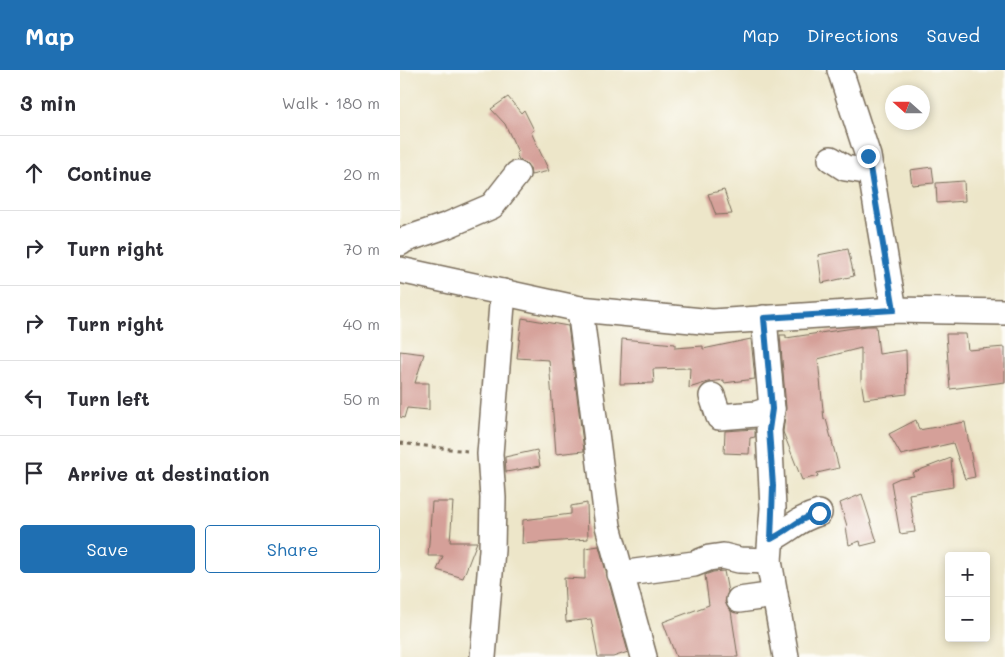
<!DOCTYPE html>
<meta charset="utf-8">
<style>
:root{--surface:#fff;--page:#f2f2f3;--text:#2b2b33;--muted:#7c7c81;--line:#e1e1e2;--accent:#1f6fb2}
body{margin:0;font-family:Mali,sans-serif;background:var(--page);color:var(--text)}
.controls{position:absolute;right:15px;bottom:15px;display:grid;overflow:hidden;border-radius:5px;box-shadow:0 2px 8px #0003}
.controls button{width:45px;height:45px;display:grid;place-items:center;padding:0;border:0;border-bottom:1px solid var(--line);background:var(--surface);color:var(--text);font:25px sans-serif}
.compass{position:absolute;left:485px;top:15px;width:45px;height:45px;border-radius:50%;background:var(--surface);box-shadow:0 2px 8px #0003;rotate:291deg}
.stop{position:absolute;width:15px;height:15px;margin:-11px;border:4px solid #1f6fb2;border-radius:50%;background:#fff}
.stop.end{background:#1f6fb2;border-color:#fff;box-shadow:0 1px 5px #0008}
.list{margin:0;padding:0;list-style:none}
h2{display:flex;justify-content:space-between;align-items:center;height:65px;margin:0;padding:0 20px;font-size:21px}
h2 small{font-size:16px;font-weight:400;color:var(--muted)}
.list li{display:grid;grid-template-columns:32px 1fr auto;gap:15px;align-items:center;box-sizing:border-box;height:75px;padding:0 20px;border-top:1px solid var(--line)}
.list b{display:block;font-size:19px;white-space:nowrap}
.list em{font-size:16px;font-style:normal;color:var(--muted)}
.actions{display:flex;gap:10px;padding:15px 20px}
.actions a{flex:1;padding:11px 0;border:1px solid var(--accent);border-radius:5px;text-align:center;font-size:18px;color:var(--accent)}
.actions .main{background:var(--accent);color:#fff}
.icon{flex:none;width:28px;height:28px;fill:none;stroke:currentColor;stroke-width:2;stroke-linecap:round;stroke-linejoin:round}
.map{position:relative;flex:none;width:605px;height:587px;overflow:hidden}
header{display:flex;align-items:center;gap:30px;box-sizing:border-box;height:70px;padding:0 25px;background:var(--accent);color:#fff}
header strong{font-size:24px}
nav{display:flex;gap:28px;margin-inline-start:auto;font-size:18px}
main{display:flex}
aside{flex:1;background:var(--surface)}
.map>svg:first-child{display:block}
.building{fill:#d5a099}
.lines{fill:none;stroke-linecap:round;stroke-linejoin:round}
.minor-casing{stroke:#796c5a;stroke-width:28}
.path{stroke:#796c5a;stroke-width:3;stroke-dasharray:4 4;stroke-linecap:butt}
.minor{stroke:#fff;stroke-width:25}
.route{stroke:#1f6fb2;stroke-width:6}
</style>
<header>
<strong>Map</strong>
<nav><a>Map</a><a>Directions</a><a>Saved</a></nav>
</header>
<main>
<aside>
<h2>3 min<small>Walk · 180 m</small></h2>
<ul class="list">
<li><svg class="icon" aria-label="ahead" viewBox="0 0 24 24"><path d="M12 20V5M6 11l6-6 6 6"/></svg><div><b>Continue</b></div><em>20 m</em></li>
<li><svg class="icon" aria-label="right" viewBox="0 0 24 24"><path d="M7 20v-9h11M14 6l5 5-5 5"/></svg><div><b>Turn right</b></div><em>70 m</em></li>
<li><svg class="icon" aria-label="right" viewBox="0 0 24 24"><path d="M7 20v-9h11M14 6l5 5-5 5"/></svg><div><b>Turn right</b></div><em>40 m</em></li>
<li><svg class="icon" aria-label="left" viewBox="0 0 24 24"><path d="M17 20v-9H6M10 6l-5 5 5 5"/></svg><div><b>Turn left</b></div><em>50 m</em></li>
<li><svg class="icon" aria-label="arrive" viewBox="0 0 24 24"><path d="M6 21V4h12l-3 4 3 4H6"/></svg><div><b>Arrive at destination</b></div></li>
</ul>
<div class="actions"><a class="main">Save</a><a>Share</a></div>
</aside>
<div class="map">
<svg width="605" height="587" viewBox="0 0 605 587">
<rect width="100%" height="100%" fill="#fdfcf7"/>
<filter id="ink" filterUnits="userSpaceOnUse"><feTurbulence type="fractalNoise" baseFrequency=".02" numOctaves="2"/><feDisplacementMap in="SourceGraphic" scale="10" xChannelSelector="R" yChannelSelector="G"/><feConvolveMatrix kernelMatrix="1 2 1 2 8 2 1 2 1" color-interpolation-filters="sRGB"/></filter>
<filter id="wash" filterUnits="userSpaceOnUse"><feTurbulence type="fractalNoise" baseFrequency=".0096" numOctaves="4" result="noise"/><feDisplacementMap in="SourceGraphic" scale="20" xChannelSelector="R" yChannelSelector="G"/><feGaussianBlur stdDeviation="1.12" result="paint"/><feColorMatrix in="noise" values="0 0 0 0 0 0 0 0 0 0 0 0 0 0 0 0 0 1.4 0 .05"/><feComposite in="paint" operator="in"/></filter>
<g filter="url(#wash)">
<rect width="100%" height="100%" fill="#ede6c9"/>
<g id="blocks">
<g class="building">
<polygon points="108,27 121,43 124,40 134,60 131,62 149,101 131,105 130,98 126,93 119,90 116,83 118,82 105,54 91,39"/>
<polygon points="532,97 534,113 512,115 510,100"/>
<polygon points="564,111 565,131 537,133 536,113"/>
<polygon points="324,120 332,144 316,145 308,124"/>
<polygon points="448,179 454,206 422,213 418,185"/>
<polygon points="122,248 168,256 184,381 156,384 149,290 117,288"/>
<polygon points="467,256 476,256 479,284 506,280 507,324 464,329 461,310 461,278 418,289 424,350 426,349 439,398 417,403 418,406 402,410 383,362 386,338 380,265 386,265 386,268"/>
<polygon points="546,264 566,264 568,280 605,277 605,312 550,319"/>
<polygon points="222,269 275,274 275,278 303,276 303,279 351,269 355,309 324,313 324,310 308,312 289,318 290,298 253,299 254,313 220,314"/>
<polygon points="0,281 24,284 15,313 29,313 29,340 7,338 4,348 0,347"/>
<polygon points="516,350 519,360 565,352 575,407 565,409 553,373 501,385 489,364"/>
<polygon points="355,359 355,367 350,368 349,384 324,383 325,361"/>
<polygon points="137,380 140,396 106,402 105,387"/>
<polygon points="551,388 553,417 509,424 515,462 500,464 491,412 500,408 514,406 512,403"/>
<polygon points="462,424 477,472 461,476 460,471 449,475 446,457 447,456 440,433"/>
<polygon points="32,432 53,432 50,472 77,472 63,508 37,500 43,486 28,486"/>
<polygon points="187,433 188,469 122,474 123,450 171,444 171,436"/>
<polygon points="199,476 228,582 213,587 198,587 191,549 166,552 164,508 185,509 185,478"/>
<polygon points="324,501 328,522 325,532 331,541 338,587 276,587 263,552 309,535 305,505 313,502"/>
</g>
</g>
</g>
<g filter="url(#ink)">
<use href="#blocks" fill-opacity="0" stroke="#796c5a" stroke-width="1"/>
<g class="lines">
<g class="minor-casing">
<g id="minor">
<polyline points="440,0 468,86 494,240"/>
<polyline points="431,89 445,98 472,102"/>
<polyline points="0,173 4,170 48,155 92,136 117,104"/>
<polyline points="0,200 180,239 312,252 494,240 605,242"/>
<polyline points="180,239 208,456 244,587"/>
<polyline points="364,248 372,339 369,360 373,438 369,491 386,587"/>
<polyline points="312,326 319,347 356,344 372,339"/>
<path d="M371 469C390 460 397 449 419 443"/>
<polyline points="220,504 294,494 309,488 323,486 339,490 369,491"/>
<polyline points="339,530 375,525"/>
<polyline points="83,587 92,480 93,428 90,384 103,222"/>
</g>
</g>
<polyline class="path" points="0,373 67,381"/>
<use href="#minor" class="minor"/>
</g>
</g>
<g class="lines" filter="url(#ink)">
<path class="route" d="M419 443C397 449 390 460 371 469L373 416 369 360 372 339 364 248 494 240 468 86"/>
</g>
</svg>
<div class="controls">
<button>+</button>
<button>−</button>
</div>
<svg class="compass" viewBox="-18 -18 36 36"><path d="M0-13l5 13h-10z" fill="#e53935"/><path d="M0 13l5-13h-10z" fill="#7c7c81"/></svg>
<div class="stop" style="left:419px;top:443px"></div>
<div class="stop end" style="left:468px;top:86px"></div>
</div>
</main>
